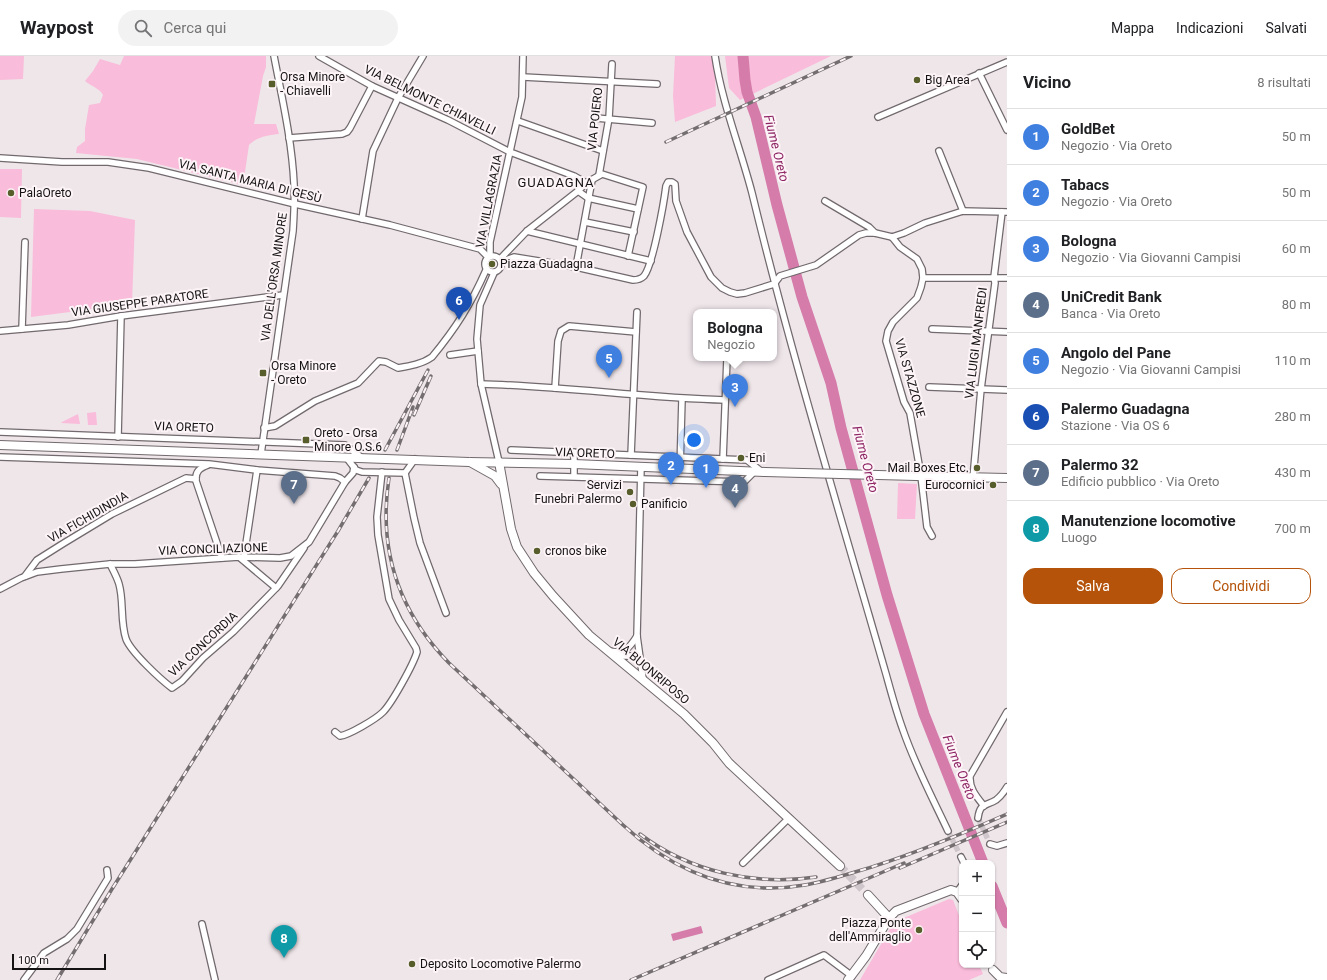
<!DOCTYPE html>
<html lang="it">
<meta charset="utf-8">
<style>
:root{--surface:#fff;--page:#f2f2f2;--text:#202124;--muted:#757577;--line:#e0e0e0;--accent:#b45309}
body{margin:0;font-family:Roboto,sans-serif;background:var(--page);color:var(--text)}
.controls{position:absolute;right:12px;bottom:12px;display:grid;overflow:hidden;border-radius:8px;box-shadow:0 1px 3px #0004}
.controls button{width:36px;height:36px;display:grid;place-items:center;padding:0;border:0;border-bottom:1px solid var(--line);background:var(--surface);color:var(--text);font:20px sans-serif}
.scale{position:absolute;left:12px;bottom:10px;width:94px;box-sizing:border-box;padding-left:4px;border:2px solid #151213;border-top:0;font-size:11px;line-height:14px;white-space:nowrap;color:#151213;-webkit-text-stroke:3px #fdf4f8;paint-order:stroke}
.you{position:absolute;left:694px;top:384px;width:14px;height:14px;margin:-10px;border:3px solid #fff;border-radius:50%;background:#1a73e8;box-shadow:0 0 0 6px #1a73e833}
.badge{display:grid;place-items:center;width:26px;height:26px;border-radius:50%;background:var(--accent);color:#fff;font-size:13px;font-weight:700}
.pin{position:absolute;translate:-50% -33px;filter:drop-shadow(0 1px 2px #0008)}
.pin::after{content:'';position:absolute;top:21px;width:14px;height:12px;background:inherit;clip-path:polygon(0 0,100% 0,50% 100%)}
.popup{position:absolute;left:693px;top:253px;width:84px;height:52px;box-sizing:border-box;display:grid;place-content:center;border-radius:8px;background:var(--surface);filter:drop-shadow(0 1px 3px #0005);font-size:13px;white-space:nowrap;color:var(--muted)}
.popup b{font-size:15px;color:var(--text)}
.popup::after{content:'';position:absolute;left:50%;top:100%;margin-left:-8px;border:8px solid transparent;border-top-color:var(--surface)}
.list{margin:0;padding:0;list-style:none}
h2{display:flex;justify-content:space-between;align-items:center;height:52px;margin:0;padding:0 16px;font-size:17px}
h2 small{font-size:13px;font-weight:400;color:var(--muted)}
.list li{display:grid;grid-template-columns:26px 1fr auto;gap:12px;align-items:center;box-sizing:border-box;height:56px;padding:0 16px;border-top:1px solid var(--line)}
.list b{display:block;font-size:15px;white-space:nowrap}
.list p{margin:0;font-size:13px;white-space:nowrap;color:var(--muted)}
.list em{font-size:13px;font-style:normal;color:var(--muted)}
.actions{display:flex;gap:8px;padding:12px 16px}
.actions a{flex:1;padding:9px 0;border:1px solid var(--accent);border-radius:12px;text-align:center;font-size:14px;color:var(--accent)}
.actions .main{background:var(--accent);color:#fff}
.icon{flex:none;width:22px;height:22px;fill:none;stroke:currentColor;stroke-width:2;stroke-linecap:round;stroke-linejoin:round}
.map{position:relative;flex:none;width:1007px;height:924px;overflow:hidden}
header{display:flex;align-items:center;gap:24px;box-sizing:border-box;height:56px;padding:0 20px;background:var(--surface);border-bottom:1px solid var(--line)}
header strong{font-size:19px}
nav{display:flex;gap:22px;margin-inline-start:auto;font-size:14px}
.search{width:280px;height:36px;background:var(--page);display:flex;align-items:center;gap:10px;box-sizing:border-box;padding:0 14px;border-radius:22px;color:var(--muted);font-size:15px}
main{display:flex}
aside{flex:1;background:var(--surface)}
.map>svg:first-child{display:block}
.green{fill:#f9bcda}
.water{fill:#d57caa}
.lines{fill:none;stroke-linecap:round;stroke-linejoin:round}
.river{stroke:#d57caa;stroke-width:11}
.street-tunnel{stroke:#cec6ca;stroke-width:5.5;stroke-dasharray:5.5 3;stroke-linecap:butt}
.secondary-tunnel{stroke:#cec6ca;stroke-width:8;stroke-dasharray:8 4;stroke-linecap:butt}
.street-casing{stroke:#71696d;stroke-width:8}
.secondary-casing{stroke:#71696d;stroke-width:10}
.street{stroke:#fff;stroke-width:5.5}
.secondary{stroke:#fff;stroke-width:8}
.rail-casing{stroke:#746e70;stroke-width:3.5}
.rail{stroke:#fdf4f8;stroke-width:2;stroke-dasharray:6;stroke-linecap:butt}
.secondary-bridge-casing{stroke:#71696d;stroke-width:10;stroke-linecap:butt}
.secondary-bridge{stroke:#fff;stroke-width:8}
.poi-dot{fill:#575e2c;stroke:#fdf4f8;stroke-width:1.5}
.labels{text-anchor:middle;stroke-width:4;stroke-linejoin:round;paint-order:stroke}
.poi-label{font-size:12px;fill:#151213;stroke:#fdf4f8;text-anchor:start}
.street-label{font-size:12px;fill:#151213;stroke:#fdf4f8}
.water-label{font-size:13px;font-style:italic;fill:#8d2463;stroke:#fdf4f8}
.neighbourhood-label{font-size:13px;letter-spacing:1px;fill:#151213;stroke:#fdf4f8}
</style>
<header>
<strong>Waypost</strong>
<div class="search"><svg class="icon" aria-label="search" viewBox="0 0 24 24"><circle cx="10" cy="10" r="6"/><path d="M15 15l6 6"/></svg>Cerca qui</div>
<nav><a>Mappa</a><a>Indicazioni</a><a>Salvati</a></nav>
</header>
<main>
<div class="map">
<svg width="1007" height="924" viewBox="0 0 1007 924">
<rect width="100%" height="100%" fill="#efe6ea"/>
<g class="green">
<polygon points="0,0 24,0 23,23 0,24"/>
<path d="M124 0H266V11L263 20 254 68H276L279 78C269 79 256 81 249 89L243 129 137 103 76 97 77 91 85 85V73L89 49 100 47 103 39C98 31 92 31 85 25L93 15 100 3 120 9Z"/>
<polygon points="675,0 713,0 715,18 716,50 675,66 673,40"/>
<polygon points="725,0 831,0 740,44 729,32"/>
<polygon points="0,113 22,113 21,162 0,161"/>
<polygon points="34,153 90,155 135,164 132,248 31,261"/>
<polygon points="96,356 97,369 88,369 87,357"/>
<polygon points="78,358 80,368 61,367 62,366"/>
<polygon points="898,427 917,428 915,463 897,463"/>
<polygon points="949,843 953,844 962,867 962,909 979,909 983,918 969,924 860,924 891,871 899,864"/>
</g>
<polygon class="water" points="701,870 703,877 673,885 671,878"/>
<g class="lines">
<g class="river">
<polyline points="743,0 745,24 747,36 756,61 777,149 802,241 831,327 841,372 887,539 924,658 983,807"/>
<polyline points="992,830 1007,867"/>
</g>
<g class="street-tunnel">
<polyline points="978,762 990,788"/>
<polyline points="948,775 961,801"/>
</g>
<polyline class="secondary-tunnel" points="840,810 868,839"/>
<g class="street-casing">
<g id="street">
<polyline points="319,0 372,30 448,64 510,96 574,120 586,127"/>
<path d="M715 0C722 47 740 91 752 137 791 298 840 458 886 618 891 636 896 655 903 674 915 709 932 741 948 775"/>
<polyline points="979,17 1007,74"/>
<polyline points="523,21 657,28"/>
<polyline points="878,61 1007,6"/>
<polyline points="596,62 652,67"/>
<polyline points="518,65 603,95"/>
<polyline points="289,82 342,78 347,76 350,72 372,30"/>
<polyline points="939,95 963,155"/>
<polyline points="0,102 62,106 108,106 149,112 295,148 390,169 480,193 488,201"/>
<polyline points="599,119 609,62 612,8"/>
<polyline points="578,135 588,142 638,153"/>
<polyline points="825,145 869,171 875,177"/>
<polyline points="362,163 373,95 398,42 423,0"/>
<polyline points="585,166 634,176"/>
<polyline points="527,175 651,205"/>
<polyline points="892,181 900,191 917,203 922,213 923,222 921,231 917,242 893,266 888,275 886,285 904,346 910,357 921,420 927,471 932,480"/>
<circle cx="493" cy="208" r="8"/>
<polyline points="490,200 490,186 522,41 523,0"/>
<polyline points="500,203 527,175 578,135 586,127 602,118 643,131 628,200"/>
<path d="M501 206 514 201 576 211 633 224C638 224 641 223 644 220 653 209 664 146 666 130L668 126H672L675 128 676 145 687 176 711 221 722 232 730 236 737 238 745 237 774 228 780 220 816 209 859 179 866 177H875L892 181 904 177 925 167 963 155 1007 156"/>
<polyline points="576,211 592,124"/>
<polyline points="494,217 480,249 477,283 481,328 499,406"/>
<polyline points="923,222 1007,222"/>
<polyline points="22,273 25,186"/>
<polyline points="932,273 1007,276"/>
<polyline points="0,275 68,269 121,260 283,239"/>
<polyline points="450,299 478,295"/>
<path d="M481 328C563 330 644 342 725 344"/>
<polyline points="929,331 1007,334"/>
<polyline points="555,332 558,285 561,275 569,270 636,276"/>
<path d="M264 372 275 370 315 345 358 327 379 305 386 306 398 312C410 310 422 308 432 301 456 272 471 248 486 214"/>
<polyline points="0,376 345,389 362,402"/>
<polyline points="118,381 121,260"/>
<polyline points="511,394 747,404 762,416"/>
<path d="M261 398 293 175C294 159 295 144 294 128 292 85 282 42 274 0"/>
<polyline points="631,399 637,256"/>
<polyline points="0,401 209,408 257,414 335,420 340,422 345,426"/>
<polyline points="346,401 356,414 362,416 405,417 415,403"/>
<polyline points="723,403 727,302"/>
<path d="M208 409C200 412 195 415 196 425L222 502"/>
<polyline points="641,411 637,580 643,623"/>
<polyline points="680,413 682,343"/>
<polyline points="405,417 414,462 420,487 446,557"/>
<polyline points="540,420 744,426 754,416"/>
<polyline points="574,420 574,396"/>
<polyline points="973,422 981,333 995,227 994,221 1002,156"/>
<polyline points="239,501 276,532"/>
<polyline points="244,501 257,414"/>
<path d="M110 508C113 514 117 521 119 528 124 545 120 565 126 583 131 596 160 623 172 632L182 625 203 602 233 576 278 530 304 492"/>
<polyline points="25,520 37,504 64,487 112,458 186,422 196,423"/>
<polyline points="0,533 21,522 37,516 61,513 110,508 135,508 239,501 280,502 291,500 309,486 345,426 353,417 354,411"/>
<path d="M609 595C624 598 629 593 637 580"/>
<polyline points="614,598 623,600 639,600"/>
<path d="M335 676 340 680C349 679 376 663 383 656 392 647 413 609 417 596L416 592 399 564 389 543 378 479 377 461 382 416"/>
<path d="M984 750C976 740 969 732 970 720L1007 656"/>
<path d="M978 762C980 746 987 750 996 744 1000 741 1004 736 1007 731"/>
<polyline points="990,788 997,790 1007,787"/>
<polyline points="961,801 964,807"/>
<polyline points="743,807 789,762"/>
<polyline points="957,836 962,829"/>
<polyline points="202,868 215,924"/>
<polyline points="24,924 44,897 67,883 77,873 108,822 107,814"/>
<polyline points="768,924 824,899 852,920"/>
</g>
</g>
<g class="secondary-casing">
<g id="secondary">
<polyline points="0,389 469,406 574,408 765,416"/>
<polyline points="470,406 495,420 501,428"/>
<polyline points="499,406 511,473 517,491 534,517 553,540 589,579 684,658 713,687 729,707 840,810"/>
<polyline points="916,420 1007,422"/>
<polyline points="868,839 889,862"/>
<polyline points="993,914 1000,921 1007,922"/>
<polyline points="848,924 866,900 889,862 896,855 951,834 957,836 962,843"/>
</g>
</g>
<use href="#street" class="street"/>
<use href="#secondary" class="secondary"/>
<g class="rail-casing">
<g id="rail">
<polyline points="666,86 851,0"/>
<polyline points="414,359 431,320"/>
<polyline points="385,394 428,314"/>
<polyline points="397,394 413,351"/>
<path d="M389 422C378 494 398 555 449 607L623 769C674 816 735 841 805 829 822 826 838 821 855 816 907 801 957 780 1007 758"/>
<path d="M640 778C690 816 755 830 816 821"/>
<polyline points="900,812 1007,766"/>
<polyline points="57,924 112,833 338,475 369,422"/>
<polyline points="631,924 904,807"/>
</g>
</g>
<use href="#rail" class="rail"/>
<g class="secondary-bridge-casing">
<polyline id="secondary-bridge" points="765,416 916,420"/>
</g>
<use href="#secondary-bridge" class="secondary-bridge"/>
</g>
<g class="poi-dot">
<circle cx="917" cy="24" r="4"/>
<rect x="268" y="24" width="8" height="8" rx="2"/>
<circle cx="11" cy="137" r="4"/>
<circle cx="492" cy="208" r="4"/>
<rect x="259" y="313" width="8" height="8" rx="2"/>
<rect x="302" y="380" width="8" height="8" rx="2"/>
<circle cx="741" cy="402" r="4"/>
<circle cx="977" cy="412" r="4"/>
<circle cx="993" cy="429" r="4"/>
<circle cx="630" cy="436" r="4"/>
<circle cx="633" cy="448" r="4"/>
<circle cx="537" cy="495" r="4"/>
<circle cx="919" cy="874" r="4"/>
<circle cx="412" cy="908" r="4"/>
</g>
<g class="labels">
<g class="poi-label">
<text x="280" y="25">Orsa Minore<tspan x="280" dy="14">- Chiavelli</tspan></text>
<text x="925" y="28">Big Area</text>
<text x="19" y="141">PalaOreto</text>
<text x="500" y="212">Piazza Guadagna</text>
<text x="271" y="314">Orsa Minore<tspan x="271" dy="14">- Oreto</tspan></text>
<text x="314" y="381">Oreto - Orsa<tspan x="314" dy="14">Minore O.S.6</tspan></text>
<text x="749" y="406">Eni</text>
<text x="969" y="416" text-anchor="end">Mail Boxes Etc.</text>
<text x="622" y="433" text-anchor="end">Servizi<tspan x="622" dy="14">Funebri Palermo</tspan></text>
<text x="985" y="433" text-anchor="end">Eurocornici</text>
<text x="641" y="452">Panificio</text>
<text x="545" y="499">cronos bike</text>
<text x="911" y="871" text-anchor="end">Piazza Ponte<tspan x="911" dy="14">dell'Ammiraglio</tspan></text>
<text x="420" y="912">Deposito Locomotive Palermo</text>
</g>
<g class="street-label">
<text transform="translate(430 44) rotate(26)" y="4">VIA BELMONTE CHIAVELLI</text>
<text transform="translate(595 63) rotate(-84)" y="4">VIA POIERO</text>
<text transform="translate(250 125) rotate(14)" y="4">VIA SANTA MARIA DI GESÙ</text>
<text transform="translate(489 145) rotate(-79)" y="4">VIA VILLAGRAZIA</text>
<text transform="translate(274 221) rotate(-82)" y="4">VIA DELL'ORSA MINORE</text>
<text transform="translate(140 247) rotate(-8)" y="4">VIA GIUSEPPE PARATORE</text>
<text transform="translate(976 287) rotate(-83)" y="4">VIA LUIGI MANFREDI</text>
<text transform="translate(910 322) rotate(74)" y="4">VIA STAZZONE</text>
<text transform="translate(184 371) rotate(2)" y="4">VIA ORETO</text>
<text transform="translate(585 397) rotate(2)" y="4">VIA ORETO</text>
<text transform="translate(88 461) rotate(-30)" y="4">VIA FICHIDINDIA</text>
<text transform="translate(213 493) rotate(-2)" y="4">VIA CONCILIAZIONE</text>
<text transform="translate(203 588) rotate(-43)" y="4">VIA CONCORDIA</text>
<text transform="translate(651 615) rotate(40)" y="4">VIA BUONRIPOSO</text>
</g>
<g class="water-label">
<text transform="translate(777 92) rotate(76)" y="5">Fiume Oreto</text>
<text transform="translate(866 403) rotate(75)" y="5">Fiume Oreto</text>
<text transform="translate(960 711) rotate(68)" y="5">Fiume Oreto</text>
</g>
<g class="neighbourhood-label">
<text x="556" y="131">GUADAGNA</text>
</g>
</g>
</svg>
<div class="controls">
<button>+</button>
<button>−</button>
<button><svg class="icon" aria-label="locate" viewBox="0 0 24 24"><circle cx="12" cy="12" r="6"/><path d="M12 2v4M12 18v4M2 12h4M18 12h4"/></svg></button>
</div>
<div class="scale">100 m</div>
<div class="you"></div>
<div class="pin badge" style="left:706px;top:432px;background:#3f7fe0">1</div>
<div class="pin badge" style="left:671px;top:429px;background:#3f7fe0">2</div>
<div class="pin badge" style="left:735px;top:351px;background:#3f7fe0">3</div>
<div class="popup"><b>Bologna</b>Negozio</div>
<div class="pin badge" style="left:735px;top:452px;background:#5c6f8a">4</div>
<div class="pin badge" style="left:609px;top:322px;background:#3f7fe0">5</div>
<div class="pin badge" style="left:459px;top:264px;background:#1a4fb4">6</div>
<div class="pin badge" style="left:294px;top:448px;background:#5c6f8a">7</div>
<div class="pin badge" style="left:284px;top:902px;background:#0f9aa8">8</div>
</div>
<aside>
<h2>Vicino<small>8 risultati</small></h2>
<ul class="list">
<li><span class="badge" style="background:#3f7fe0">1</span><div><b>GoldBet</b><p>Negozio · Via Oreto</p></div><em>50 m</em></li>
<li><span class="badge" style="background:#3f7fe0">2</span><div><b>Tabacs</b><p>Negozio · Via Oreto</p></div><em>50 m</em></li>
<li><span class="badge" style="background:#3f7fe0">3</span><div><b>Bologna</b><p>Negozio · Via Giovanni Campisi</p></div><em>60 m</em></li>
<li><span class="badge" style="background:#5c6f8a">4</span><div><b>UniCredit Bank</b><p>Banca · Via Oreto</p></div><em>80 m</em></li>
<li><span class="badge" style="background:#3f7fe0">5</span><div><b>Angolo del Pane</b><p>Negozio · Via Giovanni Campisi</p></div><em>110 m</em></li>
<li><span class="badge" style="background:#1a4fb4">6</span><div><b>Palermo Guadagna</b><p>Stazione · Via OS 6</p></div><em>280 m</em></li>
<li><span class="badge" style="background:#5c6f8a">7</span><div><b>Palermo 32</b><p>Edificio pubblico · Via Oreto</p></div><em>430 m</em></li>
<li><span class="badge" style="background:#0f9aa8">8</span><div><b>Manutenzione locomotive</b><p>Luogo</p></div><em>700 m</em></li>
</ul>
<div class="actions"><a class="main">Salva</a><a>Condividi</a></div>
</aside>
</main>
